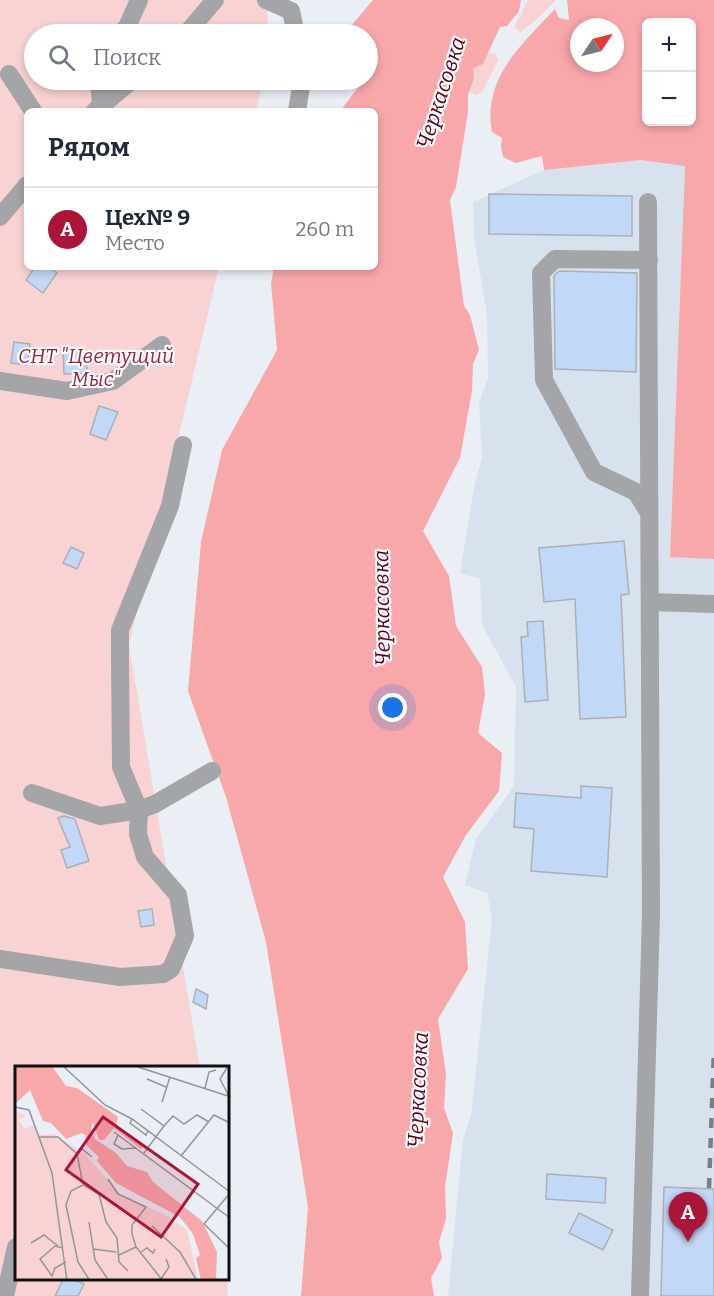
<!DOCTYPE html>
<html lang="ru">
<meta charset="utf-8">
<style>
:root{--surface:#fff;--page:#f6f6f7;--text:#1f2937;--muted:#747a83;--line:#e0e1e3;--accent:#ab1538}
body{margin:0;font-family:Bitter,serif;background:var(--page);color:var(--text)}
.controls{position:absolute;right:18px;top:18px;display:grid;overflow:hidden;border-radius:9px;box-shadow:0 3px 9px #0003}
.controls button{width:54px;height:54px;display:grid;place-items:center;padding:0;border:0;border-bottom:2px solid var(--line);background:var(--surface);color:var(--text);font:30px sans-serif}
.compass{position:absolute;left:570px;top:18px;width:54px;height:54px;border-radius:50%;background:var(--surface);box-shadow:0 3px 9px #0003;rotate:55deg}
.you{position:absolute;left:393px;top:708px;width:21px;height:21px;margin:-15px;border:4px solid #fff;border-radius:50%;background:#1a73e8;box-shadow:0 0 0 9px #1a73e833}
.badge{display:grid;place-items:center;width:39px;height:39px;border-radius:50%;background:var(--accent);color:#fff;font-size:20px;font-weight:700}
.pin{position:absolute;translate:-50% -50px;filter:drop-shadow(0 2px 3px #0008)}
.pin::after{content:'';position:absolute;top:32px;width:21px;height:18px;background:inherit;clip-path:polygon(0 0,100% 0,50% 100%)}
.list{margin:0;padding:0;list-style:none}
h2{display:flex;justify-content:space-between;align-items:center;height:78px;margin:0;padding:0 24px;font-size:26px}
h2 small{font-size:20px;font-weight:400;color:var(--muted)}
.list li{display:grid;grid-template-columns:39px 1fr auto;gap:18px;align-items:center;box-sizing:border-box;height:84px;padding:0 24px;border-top:2px solid var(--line)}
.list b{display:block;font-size:22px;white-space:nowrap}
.list p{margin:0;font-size:20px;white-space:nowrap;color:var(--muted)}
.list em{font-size:20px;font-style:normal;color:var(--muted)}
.icon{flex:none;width:33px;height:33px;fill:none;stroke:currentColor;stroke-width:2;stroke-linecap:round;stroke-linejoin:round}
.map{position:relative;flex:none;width:714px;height:1296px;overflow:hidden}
.search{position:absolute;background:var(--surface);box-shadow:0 3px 9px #0003;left:24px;top:24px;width:354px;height:66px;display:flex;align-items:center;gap:15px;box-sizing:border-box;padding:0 21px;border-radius:33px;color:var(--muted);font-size:22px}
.panel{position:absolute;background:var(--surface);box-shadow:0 3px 9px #0003;left:24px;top:108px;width:354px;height:162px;border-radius:9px}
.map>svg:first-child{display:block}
.built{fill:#d8e2ee}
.green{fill:#f9d2d3}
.water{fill:#f8a7ab;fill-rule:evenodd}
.building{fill:#c1d8f6;stroke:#acb0b6;stroke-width:1.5}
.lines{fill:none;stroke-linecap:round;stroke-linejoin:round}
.minor{stroke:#a3a5a8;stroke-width:18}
.rail{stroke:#7b7f83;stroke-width:4.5;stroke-dasharray:10 10;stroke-linecap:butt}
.labels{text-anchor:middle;stroke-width:4.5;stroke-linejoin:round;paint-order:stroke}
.park-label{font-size:20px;font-style:italic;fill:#972437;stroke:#fafcfe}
.water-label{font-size:21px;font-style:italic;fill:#5a0017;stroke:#fafcfe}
.inset-road{fill:none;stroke:#92969a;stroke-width:1.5}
.view{fill:#ab1538;fill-opacity:0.15;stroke:#ab1538;stroke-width:3}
.inset-edge{fill:none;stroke:#0e1012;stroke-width:3}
</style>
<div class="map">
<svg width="714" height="1296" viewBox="0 0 714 1296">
<rect width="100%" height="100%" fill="#eaeff5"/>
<polygon class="built" points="641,160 685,165 670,556 714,559 714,1296 448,1296 463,1139 471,1116 492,919 487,893 465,885 476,839 514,786 516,687 482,625 480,578 460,574 474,487 482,458 479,403 488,378 487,314 474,238 473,202 544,170"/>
<g class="green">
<polygon points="0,0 267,0 268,34 34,34 34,80 263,80 256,111 27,111 27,267 219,267 129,645 200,1068 16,1068 16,1280 228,1280 227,1296 0,1296"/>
<polygon points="528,0 556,0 534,22 520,32 514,27"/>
<polygon points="487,53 495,54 498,60 483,91 476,95 469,91 474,78 472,68 483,64"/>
</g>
<g class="water">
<polygon points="373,0 521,0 519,11 507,26 500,27 483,64 473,68 474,78 468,95 468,112 456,187 450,200 464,306 470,315 479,350 473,364 472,391 460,458 423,531 449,576 456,626 482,667 485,694 478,733 502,753 499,791 466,835 443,877 465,922 468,969 438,1019 446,1074 444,1108 453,1133 445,1187 446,1219 439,1242 442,1258 431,1278 434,1296 301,1296 308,1207 266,942 226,797 188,691 201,542 222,450 277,350 271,283 274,267 375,267 375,111 340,111 364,80 368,80 368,34 353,34 350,27"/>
<path d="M567 0H714V559L670 557 685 166 641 160 544 170 542 156 516 163 503 157 501 147 502 138 492 132C482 79 521 45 555 9L559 18 569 20ZM646 22H692V122H646ZM579 27H615V63H579Z"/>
</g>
<g class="building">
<polygon points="489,194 632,196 632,236 489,234"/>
<polygon points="35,267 49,267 57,273 43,293 26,280"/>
<polygon points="559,271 637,273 636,372 555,369 554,276"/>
<polygon points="14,342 30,344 27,365 11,363"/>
<polygon points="86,350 87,373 64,374 63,351"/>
<polygon points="99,406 118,412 106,440 90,434"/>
<polygon points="624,541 629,594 621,595 626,717 580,719 575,599 544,602 539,548"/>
<polygon points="71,547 84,553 77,569 63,563"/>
<polygon points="543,621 548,700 525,702 521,637 528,636 527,622"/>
<polygon points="581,786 612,788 607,877 531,871 534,829 514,827 516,793 581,798"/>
<polygon points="64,816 75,819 89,861 67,868 61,850 70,847 58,818"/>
<polygon points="152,909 154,925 141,927 138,911"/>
<polygon points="196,989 208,995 206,1009 193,1002"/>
<polygon points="547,1174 606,1178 605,1203 546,1199"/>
<polygon points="664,1187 714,1189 714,1296 661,1296"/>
<polygon points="579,1213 613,1230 603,1250 569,1233"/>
<polygon points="63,1280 74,1280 84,1284 78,1296 55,1296"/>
</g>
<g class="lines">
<g class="minor">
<polyline points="266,0 291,11 296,34"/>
<polyline points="119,34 127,27 139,0"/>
<polyline points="186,34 215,0"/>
<polyline points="9,74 33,111"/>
<polyline points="99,80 101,106"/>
<polyline points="95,111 132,80"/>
<polyline points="297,111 302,80"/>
<polyline points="0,217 27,185"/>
<polyline points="649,260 555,259 541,273 544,380 594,472 636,492 649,513"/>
<polyline points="0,381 67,391 113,381 162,345"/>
<polyline points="650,602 714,604"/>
<polyline points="32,793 100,816 139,810 155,804 212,771"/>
<polyline points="0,959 120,977 163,974 171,969 185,936 178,895 145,857 138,834 139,810 121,767 120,661 120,630 170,506 183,445"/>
<polyline points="5,1296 16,1247"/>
<polyline points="640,1296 651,915 648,202"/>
</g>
<polyline class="rail" points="709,1188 714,1048"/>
</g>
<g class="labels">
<g class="park-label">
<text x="96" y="363">СНТ "Цветущий<tspan x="96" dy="23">Мыс"</tspan></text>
</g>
<g class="water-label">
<text transform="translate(441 93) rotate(-72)" y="7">Черкасовка</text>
<text transform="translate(382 608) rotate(-91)" y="7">Черкасовка</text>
<text transform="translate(418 1090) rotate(-87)" y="7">Черкасовка</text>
</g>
</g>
<g transform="translate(15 1066)">
<rect width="214" height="214" fill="#eaeff5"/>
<path d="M0 45 11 49 4 55 10 63 19 59 24 69 38 68 45 72 69 87 105 128 154 151 172 164 183 214H4L0 208Z" fill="#f9d2d3"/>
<path d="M0 0H37L51 20 62 22 103 51 101 59 129 80 126 83 99 62 89 74H84L78 56 76 62 80 73 101 87 112 100 132 106 138 116 187 155 202 186 201 214H186L181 192 185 189 178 168 165 151 101 117 82 95 84 91 71 79V70L67 67 51 73 36 57 28 55 15 24 0 38Z" fill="#f8a7ab"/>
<path class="inset-road" d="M48 0 90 39 117 53 215 126M120 0 213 30M213 0 205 13 215 32M132 13 151 21M190 22 194 6 201 4M147 36 155 11M0 41 14 44 37 107 52 215M126 43 149 60 129 87M117 53 115 57 131 69 133 65M149 60 158 50 169 58 182 49 194 56M99 66 215 152M103 69 99 78 107 83 121 82M24 71H43L62 88 68 119 84 128 91 156 102 172 104 196 113 205M61 87 67 83 77 91M166 90 199 49 215 57M93 113 103 128 131 141 117 159V168L121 181 148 215M68 119 56 125 51 139 63 196 75 215M215 127 189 158 215 183M74 156 80 194 94 215M137 160 165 186 182 215M16 177 29 169 43 180M48 182 40 180 25 193 37 210 40 202 51 196M78 183 101 186M126 186 132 182 138 187 140 183M104 189 121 181M146 213 154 201 151 193"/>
<path class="view" d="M88 51 183 118 146 171 51 104Z"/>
<rect width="214" height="214" class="inset-edge"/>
</g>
</svg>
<div class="controls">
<button>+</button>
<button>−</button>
</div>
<svg class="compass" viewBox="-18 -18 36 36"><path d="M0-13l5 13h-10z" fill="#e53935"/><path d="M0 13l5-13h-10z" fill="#747a83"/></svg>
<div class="you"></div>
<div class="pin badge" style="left:688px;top:1242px">A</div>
<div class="search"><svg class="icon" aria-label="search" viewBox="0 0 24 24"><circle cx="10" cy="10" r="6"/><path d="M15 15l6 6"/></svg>Поиск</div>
<section class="panel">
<h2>Рядом<small></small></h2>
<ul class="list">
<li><span class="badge">A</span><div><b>Цех№ 9</b><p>Место</p></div><em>260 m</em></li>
</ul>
</section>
</div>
